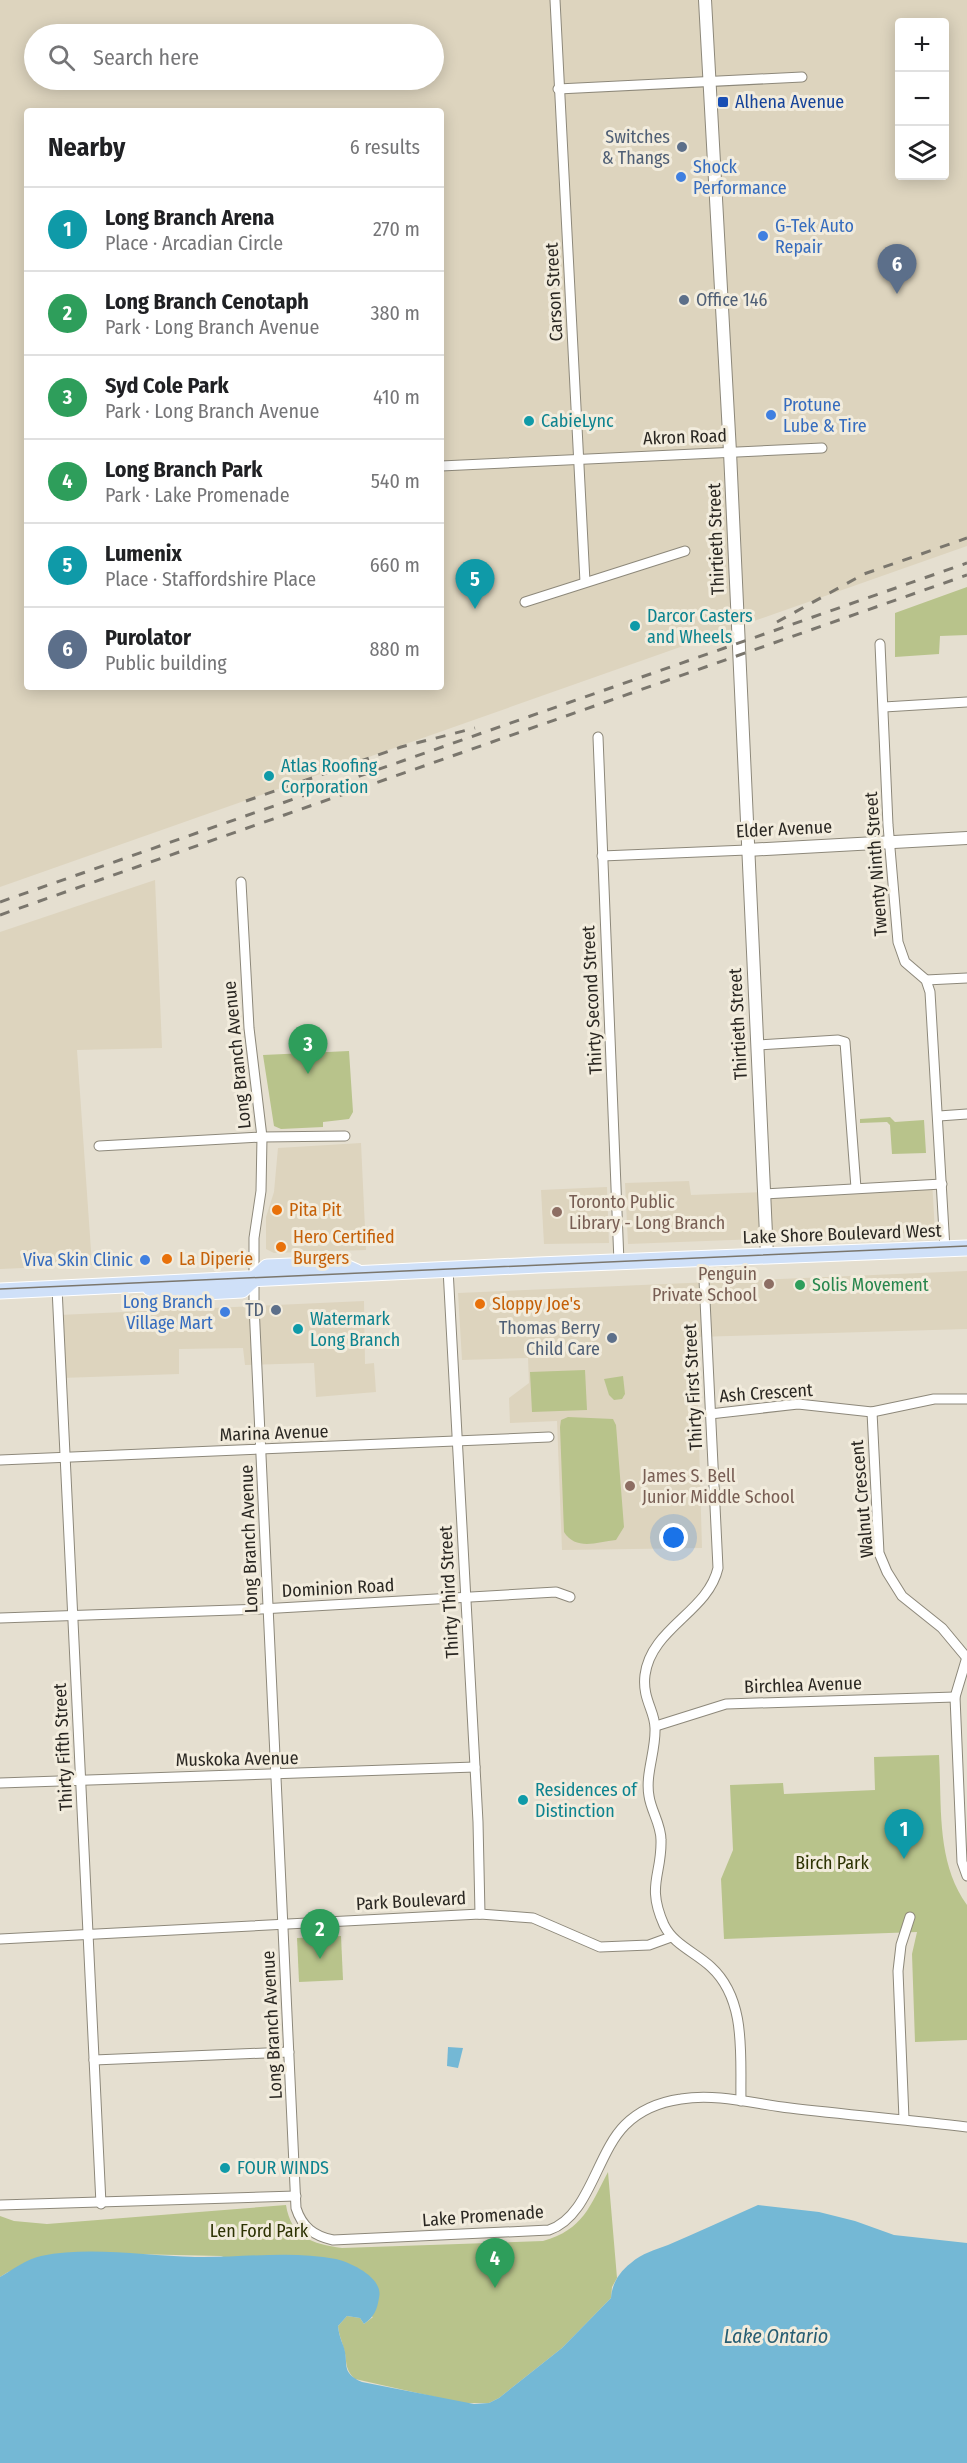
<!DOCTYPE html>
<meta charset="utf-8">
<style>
:root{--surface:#fff;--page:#f2f2f2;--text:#202124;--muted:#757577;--line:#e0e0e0;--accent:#1a73e8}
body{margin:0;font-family:"Fira Sans Condensed",sans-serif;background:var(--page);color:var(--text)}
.controls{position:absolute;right:18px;top:18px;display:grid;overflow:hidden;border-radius:6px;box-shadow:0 3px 15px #0003}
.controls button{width:54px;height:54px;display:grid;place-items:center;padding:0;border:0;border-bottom:2px solid var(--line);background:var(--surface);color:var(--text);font:30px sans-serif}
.you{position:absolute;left:674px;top:1538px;width:21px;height:21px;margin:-15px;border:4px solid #fff;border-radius:50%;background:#1a73e8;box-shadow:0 0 0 9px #1a73e833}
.badge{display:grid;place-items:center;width:39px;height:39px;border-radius:50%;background:var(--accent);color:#fff;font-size:20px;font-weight:700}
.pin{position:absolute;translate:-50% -50px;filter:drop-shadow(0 2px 3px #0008)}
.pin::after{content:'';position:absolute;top:32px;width:21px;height:18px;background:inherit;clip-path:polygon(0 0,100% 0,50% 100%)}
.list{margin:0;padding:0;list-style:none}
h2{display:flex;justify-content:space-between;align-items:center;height:78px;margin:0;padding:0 24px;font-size:26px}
h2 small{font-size:20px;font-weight:400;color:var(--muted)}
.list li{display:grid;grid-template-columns:39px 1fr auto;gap:18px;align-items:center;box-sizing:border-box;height:84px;padding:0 24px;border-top:2px solid var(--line)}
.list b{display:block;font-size:22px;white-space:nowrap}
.list p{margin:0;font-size:20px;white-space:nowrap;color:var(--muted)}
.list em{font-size:20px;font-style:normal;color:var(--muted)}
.icon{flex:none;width:33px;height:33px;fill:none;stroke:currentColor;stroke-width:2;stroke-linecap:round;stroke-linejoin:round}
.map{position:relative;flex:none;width:967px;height:2463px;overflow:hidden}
.search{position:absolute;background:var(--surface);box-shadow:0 3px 15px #0003;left:24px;top:24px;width:420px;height:66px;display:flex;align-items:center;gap:15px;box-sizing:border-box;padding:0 21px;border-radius:33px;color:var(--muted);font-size:22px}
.panel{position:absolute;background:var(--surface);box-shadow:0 3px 15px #0003;left:24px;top:108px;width:420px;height:582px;border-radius:6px}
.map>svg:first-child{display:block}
.built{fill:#ddd4be;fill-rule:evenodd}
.green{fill:#b8c38b}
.water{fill:#74b8d5}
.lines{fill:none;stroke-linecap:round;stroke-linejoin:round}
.minor-casing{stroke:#8d887a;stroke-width:11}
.tertiary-casing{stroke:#8d887a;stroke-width:14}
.primary-casing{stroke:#fff;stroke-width:17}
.minor{stroke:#fff;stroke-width:9}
.tertiary{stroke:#fff;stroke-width:12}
.primary{stroke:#cfe0f8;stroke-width:15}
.tram{stroke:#7a766d;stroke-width:1.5}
.rail{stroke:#7a766d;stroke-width:3;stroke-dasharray:10 10;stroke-linecap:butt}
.transit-dot{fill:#1a4fb4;stroke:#f2ecdd;stroke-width:2}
.service-dot{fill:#5c6f8a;stroke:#f2ecdd;stroke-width:2}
.shop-dot{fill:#3f7fe0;stroke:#f2ecdd;stroke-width:2}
.culture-dot{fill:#0f9aa8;stroke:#f2ecdd;stroke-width:2}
.food-dot{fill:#e8710a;stroke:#f2ecdd;stroke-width:2}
.education-dot{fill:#8d6e63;stroke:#f2ecdd;stroke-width:2}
.leisure-dot{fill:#2e9e5b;stroke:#f2ecdd;stroke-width:2}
.labels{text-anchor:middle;stroke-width:6;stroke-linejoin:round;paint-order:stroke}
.transit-label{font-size:18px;fill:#164399;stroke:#f2ecdd;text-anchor:start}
.service-label{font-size:18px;fill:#4e5e75;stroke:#f2ecdd;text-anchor:end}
.shop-label{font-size:18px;fill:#366cbe;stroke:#f2ecdd;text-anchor:start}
.street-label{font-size:18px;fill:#2a2722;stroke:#f2ecdd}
.culture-label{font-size:18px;fill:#0d838f;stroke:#f2ecdd;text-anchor:start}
.education-label{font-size:18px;fill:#785e54;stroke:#f2ecdd;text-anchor:start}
.food-label{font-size:18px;fill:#c56008;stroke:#f2ecdd;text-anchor:start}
.leisure-label{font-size:18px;fill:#27864d;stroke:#f2ecdd;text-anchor:start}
.park-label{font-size:18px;fill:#2d3303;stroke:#f2ecdd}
.water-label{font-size:20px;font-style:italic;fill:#275d72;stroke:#f2ecdd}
</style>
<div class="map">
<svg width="967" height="2463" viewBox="0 0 967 2463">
<rect width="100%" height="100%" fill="#e5dfd0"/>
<g class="built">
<path d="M0 0H967V546L0 887ZM900 22H944V176H900ZM34 34H434V80H34ZM27 111H441V687H27Z"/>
<polygon points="155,880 162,1048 77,1050 92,1265 0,1269 0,932"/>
<polygon points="361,1143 366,1250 274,1253 266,1249 266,1217 274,1192 278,1148"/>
<polygon points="932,1180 935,1232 628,1244 625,1183 689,1181 691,1195 839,1189"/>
<polygon points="607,1187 609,1243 544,1244 541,1190"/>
<polygon points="967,1271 967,1329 696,1337 702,1548 562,1550 557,1421 510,1423 509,1398 529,1383 528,1358 462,1360 458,1293"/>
<polygon points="364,1301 365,1364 374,1363 376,1392 316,1397 314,1363 245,1365 243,1348 179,1349 179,1374 61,1378 59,1315"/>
</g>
<g class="green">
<polygon points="967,587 967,635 940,636 939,654 895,657 895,613"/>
<polygon points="349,1051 353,1112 349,1119 323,1122 323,1127 281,1129 274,1126 263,1055"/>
<polygon points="890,1117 895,1122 924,1120 926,1153 892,1154 890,1125 887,1122 860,1123 860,1119"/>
<polygon points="585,1370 587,1410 532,1412 530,1372"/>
<polygon points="623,1376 625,1394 622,1399 614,1400 609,1395 604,1379"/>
<path d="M568 1417 613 1419 616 1425 624 1527 616 1540C597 1542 576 1551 564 1532L560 1427 561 1420Z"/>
<path d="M939 1755C942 1806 936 1862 967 1905V2040L915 2042 912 1954 917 1932 724 1939 721 1879 733 1850 730 1785 783 1783 784 1794 875 1790 874 1757Z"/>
<polygon points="341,1936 343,1980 299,1982 297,1938"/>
<path d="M608 2172 617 2278 612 2287 611 2298 562 2348 499 2398 489 2403H462L355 2379C343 2368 348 2359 343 2346 341 2338 339 2335 338 2326L347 2316 360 2318 364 2324 373 2317 221 2256 86 2253 8 2272 0 2277V2216L14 2221 47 2224 286 2205C291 2237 312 2244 342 2248L543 2241C583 2230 590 2206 608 2172Z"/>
</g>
<g class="water">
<polygon points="448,2047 463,2048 458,2068 447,2066"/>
<path d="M758 2205 819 2212 855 2221 894 2235 967 2243V2463H0V2277C12 2270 27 2259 41 2256 90 2246 145 2256 195 2257 241 2258 290 2250 336 2259 352 2263 384 2278 379 2298 377 2310 374 2317 364 2324L360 2318 347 2316 338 2326C339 2334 340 2337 343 2345 350 2363 339 2372 362 2382L474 2404 489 2403 499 2398 562 2348 611 2298C612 2284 619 2272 631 2263 642 2253 655 2250 668 2245 699 2232 728 2218 758 2205Z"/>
</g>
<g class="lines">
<g class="minor-casing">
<g id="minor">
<polyline points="555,0 585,582"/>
<polyline points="558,89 802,77"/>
<polyline points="441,466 822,448"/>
<polyline points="525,602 685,551"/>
<polyline points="880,644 888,825 898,942 905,962 926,980 930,992 945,1249"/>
<polyline points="884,707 967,702"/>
<polyline points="598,737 619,1262"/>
<polyline points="602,856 747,850"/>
<path d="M241 882 249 1028 262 1137 261 1191 254 1238V1305L296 2208C302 2227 314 2236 333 2240L549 2230C589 2217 596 2154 625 2125 640 2110 660 2102 681 2099 717 2093 755 2104 790 2108 849 2115 908 2120 967 2127"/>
<polyline points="926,980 967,978"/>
<polyline points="758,1045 838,1040 845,1042 856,1188"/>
<polyline points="939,1116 967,1114"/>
<polyline points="99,1146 262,1137 345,1136"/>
<polyline points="764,1194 942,1184"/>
<path d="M703 1259 718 1568C708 1612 651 1628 645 1675 642 1699 655 1711 655 1728 656 1751 645 1774 649 1796 651 1811 661 1824 661 1840 662 1875 646 1885 664 1925 674 1945 695 1952 711 1967 747 2000 740 2056 741 2101"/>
<polyline points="448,1269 478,1822 480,1914"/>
<polyline points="57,1288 101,2204"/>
<polyline points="872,1412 879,1553 887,1572 902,1596 942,1628 967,1658"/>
<polyline points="710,1414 798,1404 872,1412 934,1399 967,1399"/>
<polyline points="0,1460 549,1437"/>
<polyline points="0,1618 261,1609 556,1592 570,1597"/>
<polyline points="967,1657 955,1697 962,1862 967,1876"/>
<polyline points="656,1726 726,1704 955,1697"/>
<polyline points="0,1783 475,1767"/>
<polyline points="0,1939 480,1914 533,1918 600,1947 649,1945 671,1937"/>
<polyline points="94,2060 289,2052"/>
<polyline points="904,2119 898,1971 901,1945 910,1917"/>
<polyline points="0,2205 296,2196"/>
</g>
</g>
<g class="tertiary-casing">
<g id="tertiary">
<polyline points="705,0 730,452 767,1256"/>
<polyline points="747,850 967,838"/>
</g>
</g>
<g class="primary-casing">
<g id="primary">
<polyline points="150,1288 168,1294 242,1290 267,1267 339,1264 357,1272"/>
<polyline points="0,1291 538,1265 967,1248"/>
</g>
</g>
<use href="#minor" class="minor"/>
<use href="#tertiary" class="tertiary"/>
<use href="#primary" class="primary"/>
<polyline class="tram" points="0,1289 967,1246"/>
<g class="rail">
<polyline points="777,622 864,574 967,538"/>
<polyline points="246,801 401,747 475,728"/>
<polyline points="0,902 967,563"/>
<polyline points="0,915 967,575"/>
</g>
</g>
<rect class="transit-dot" x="717" y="96" width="12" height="12" rx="3"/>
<g class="service-dot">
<circle cx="682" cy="147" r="6"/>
<circle cx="684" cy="300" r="6"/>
<circle cx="276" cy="1310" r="6"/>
<circle cx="612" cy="1338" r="6"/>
</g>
<g class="shop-dot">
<circle cx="681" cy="177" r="6"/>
<circle cx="763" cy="236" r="6"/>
<circle cx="771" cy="415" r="6"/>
<circle cx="145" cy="1260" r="6"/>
<circle cx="225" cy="1312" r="6"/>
</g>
<g class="culture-dot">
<circle cx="529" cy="421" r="6"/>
<circle cx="635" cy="626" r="6"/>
<circle cx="269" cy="776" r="6"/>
<circle cx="298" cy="1329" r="6"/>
<circle cx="523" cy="1800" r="6"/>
<circle cx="225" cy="2168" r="6"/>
</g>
<g class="food-dot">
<circle cx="277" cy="1210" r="6"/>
<circle cx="281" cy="1247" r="6"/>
<circle cx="167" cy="1259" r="6"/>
<circle cx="480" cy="1304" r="6"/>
</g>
<g class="education-dot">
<circle cx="557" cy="1212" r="6"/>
<circle cx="769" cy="1284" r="6"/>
<circle cx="630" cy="1486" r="6"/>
</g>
<circle class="leisure-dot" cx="800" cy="1285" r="6"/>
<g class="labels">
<g class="transit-label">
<text x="735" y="108">Alhena Avenue</text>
</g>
<g class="service-label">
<text x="670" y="143">Switches<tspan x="670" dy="21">&amp; Thangs</tspan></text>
<text x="696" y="306" text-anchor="start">Office 146</text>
<text x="264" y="1316">TD</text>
<text x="600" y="1334">Thomas Berry<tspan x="600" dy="21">Child Care</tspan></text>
</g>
<g class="shop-label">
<text x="693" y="173">Shock<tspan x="693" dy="21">Performance</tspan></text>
<text x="775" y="232">G-Tek Auto<tspan x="775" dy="21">Repair</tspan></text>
<text x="783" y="411">Protune<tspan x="783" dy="21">Lube &amp; Tire</tspan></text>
<text x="133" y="1266" text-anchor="end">Viva Skin Clinic</text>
<text x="213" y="1308" text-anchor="end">Long Branch<tspan x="213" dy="21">Village Mart</tspan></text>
</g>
<g class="street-label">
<text transform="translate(554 292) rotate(-93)" y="6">Carson Street</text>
<text transform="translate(685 437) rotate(-2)" y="6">Akron Road</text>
<text transform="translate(716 539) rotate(-92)" y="6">Thirtieth Street</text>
<text transform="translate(784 829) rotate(-3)" y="6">Elder Avenue</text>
<text transform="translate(876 864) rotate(-94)" y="6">Twenty Ninth Street</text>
<text transform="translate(592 1000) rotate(-93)" y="6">Thirty Second Street</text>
<text transform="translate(738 1024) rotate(-93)" y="6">Thirtieth Street</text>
<text transform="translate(237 1055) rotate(-96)" y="6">Long Branch Avenue</text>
<text transform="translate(842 1234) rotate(-2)" y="6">Lake Shore Boulevard West</text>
<text transform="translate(693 1387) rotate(-93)" y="6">Thirty First Street</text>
<text transform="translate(766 1393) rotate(-4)" y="6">Ash Crescent</text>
<text transform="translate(274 1433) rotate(-2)" y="6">Marina Avenue</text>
<text transform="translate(862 1499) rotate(-95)" y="6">Walnut Crescent</text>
<text transform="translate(249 1539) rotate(-92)" y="6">Long Branch Avenue</text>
<text transform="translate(338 1588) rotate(-3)" y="6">Dominion Road</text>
<text transform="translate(449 1592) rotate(-93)" y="6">Thirty Third Street</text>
<text transform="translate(803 1685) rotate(-2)" y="6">Birchlea Avenue</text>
<text transform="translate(63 1747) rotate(-93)" y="6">Thirty Fifth Street</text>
<text transform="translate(237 1759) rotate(-1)" y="6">Muskoka Avenue</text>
<text transform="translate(411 1901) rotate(-3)" y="6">Park Boulevard</text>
<text transform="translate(272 2025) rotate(-93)" y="6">Long Branch Avenue</text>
<text transform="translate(483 2216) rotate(-4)" y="6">Lake Promenade</text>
</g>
<g class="culture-label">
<text x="541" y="427">CabieLync</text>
<text x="647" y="622">Darcor Casters<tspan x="647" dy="21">and Wheels</tspan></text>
<text x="281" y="772">Atlas Roofing<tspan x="281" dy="21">Corporation</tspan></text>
<text x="310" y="1325">Watermark<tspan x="310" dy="21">Long Branch</tspan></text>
<text x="535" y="1796">Residences of<tspan x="535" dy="21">Distinction</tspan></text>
<text x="237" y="2174">FOUR WINDS</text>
</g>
<g class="education-label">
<text x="569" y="1208">Toronto Public<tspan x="569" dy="21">Library - Long Branch</tspan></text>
<text x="757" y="1280" text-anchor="end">Penguin<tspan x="757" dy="21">Private School</tspan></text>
<text x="642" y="1482">James S. Bell<tspan x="642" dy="21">Junior Middle School</tspan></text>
</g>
<g class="food-label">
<text x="289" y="1216">Pita Pit</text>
<text x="293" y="1243">Hero Certified<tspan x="293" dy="21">Burgers</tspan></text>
<text x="179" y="1265">La Diperie</text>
<text x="492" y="1310">Sloppy Joe's</text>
</g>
<g class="leisure-label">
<text x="812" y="1291">Solis Movement</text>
</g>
<g class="park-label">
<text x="832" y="1869">Birch Park</text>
<text x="259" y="2237">Len Ford Park</text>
</g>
<g class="water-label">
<text x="776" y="2343">Lake Ontario</text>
</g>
</g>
</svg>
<div class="controls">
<button>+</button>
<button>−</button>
<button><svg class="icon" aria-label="layers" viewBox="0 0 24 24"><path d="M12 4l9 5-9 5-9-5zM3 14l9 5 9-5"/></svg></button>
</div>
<div class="you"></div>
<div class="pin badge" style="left:904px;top:1859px;background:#0f9aa8">1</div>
<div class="pin badge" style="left:320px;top:1959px;background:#2e9e5b">2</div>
<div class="pin badge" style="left:308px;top:1074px;background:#2e9e5b">3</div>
<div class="pin badge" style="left:495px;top:2288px;background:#2e9e5b">4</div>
<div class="pin badge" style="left:475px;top:609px;background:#0f9aa8">5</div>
<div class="pin badge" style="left:897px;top:294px;background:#5c6f8a">6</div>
<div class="search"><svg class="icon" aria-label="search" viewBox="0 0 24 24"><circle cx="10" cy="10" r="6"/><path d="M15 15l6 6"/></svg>Search here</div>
<section class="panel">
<h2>Nearby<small>6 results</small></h2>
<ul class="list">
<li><span class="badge" style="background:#0f9aa8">1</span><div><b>Long Branch Arena</b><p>Place · Arcadian Circle</p></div><em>270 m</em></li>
<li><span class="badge" style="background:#2e9e5b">2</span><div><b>Long Branch Cenotaph</b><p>Park · Long Branch Avenue</p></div><em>380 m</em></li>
<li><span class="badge" style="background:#2e9e5b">3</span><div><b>Syd Cole Park</b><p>Park · Long Branch Avenue</p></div><em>410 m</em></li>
<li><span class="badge" style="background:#2e9e5b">4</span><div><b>Long Branch Park</b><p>Park · Lake Promenade</p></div><em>540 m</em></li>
<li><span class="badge" style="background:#0f9aa8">5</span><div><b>Lumenix</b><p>Place · Staffordshire Place</p></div><em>660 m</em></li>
<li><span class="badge" style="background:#5c6f8a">6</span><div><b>Purolator</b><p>Public building</p></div><em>880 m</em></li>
</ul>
</section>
</div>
